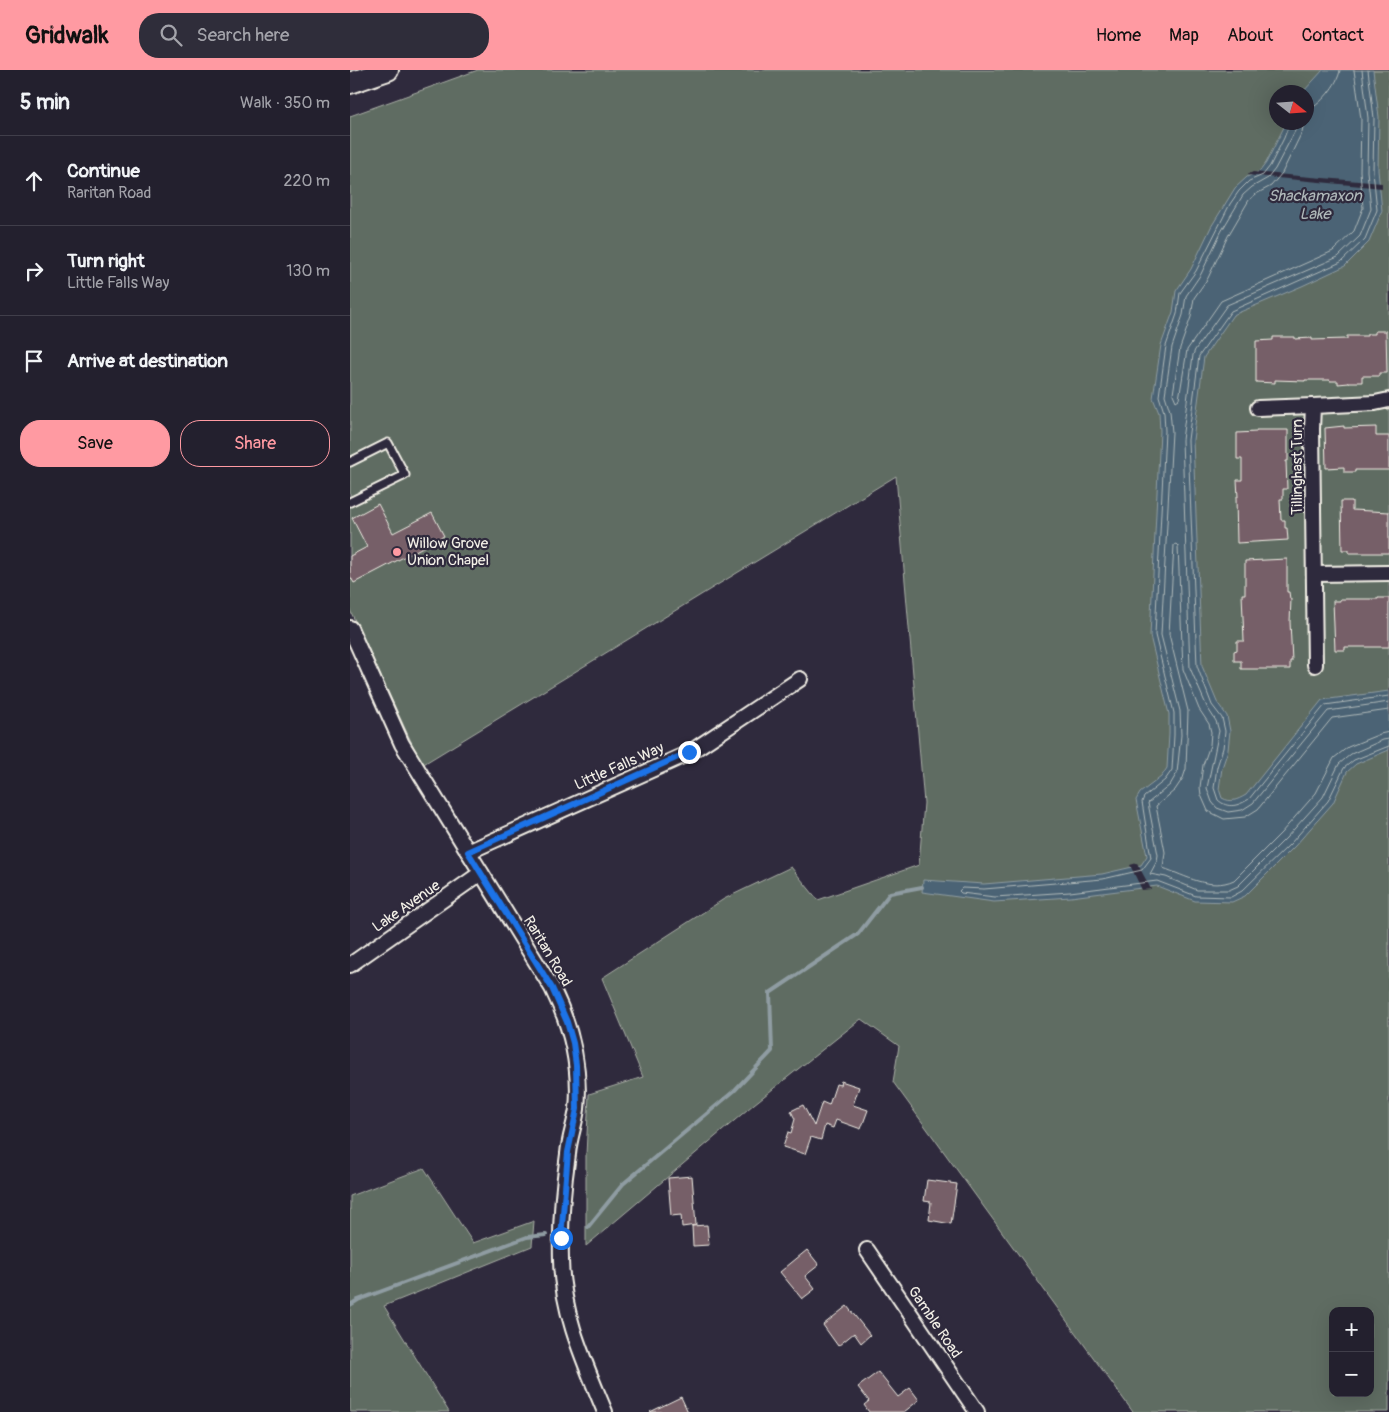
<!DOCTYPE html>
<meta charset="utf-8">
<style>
:root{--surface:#23202e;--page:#2f2d3a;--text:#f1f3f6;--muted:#a3a3aa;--line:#403e4a;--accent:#ff9aa2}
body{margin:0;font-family:Pangolin,sans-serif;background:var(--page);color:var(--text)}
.controls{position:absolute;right:15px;bottom:15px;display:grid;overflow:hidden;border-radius:10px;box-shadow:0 5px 20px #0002}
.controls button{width:45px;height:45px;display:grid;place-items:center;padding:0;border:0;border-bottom:1px solid var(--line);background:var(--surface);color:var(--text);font:25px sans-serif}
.compass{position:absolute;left:919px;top:15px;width:45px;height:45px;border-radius:50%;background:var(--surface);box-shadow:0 5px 20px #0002;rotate:107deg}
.stop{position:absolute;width:15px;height:15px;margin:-11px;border:4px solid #1a73e8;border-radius:50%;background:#fff}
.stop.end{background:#1a73e8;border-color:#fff;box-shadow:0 1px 5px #0008}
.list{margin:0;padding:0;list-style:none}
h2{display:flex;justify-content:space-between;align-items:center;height:65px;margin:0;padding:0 20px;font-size:21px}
h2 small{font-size:16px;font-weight:400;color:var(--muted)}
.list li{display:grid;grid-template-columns:32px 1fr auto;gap:15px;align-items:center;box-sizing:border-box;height:90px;padding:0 20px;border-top:1px solid var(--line)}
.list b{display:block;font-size:19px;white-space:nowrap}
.list p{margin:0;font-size:16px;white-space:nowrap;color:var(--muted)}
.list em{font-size:16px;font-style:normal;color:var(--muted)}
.actions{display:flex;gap:10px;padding:15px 20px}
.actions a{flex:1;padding:11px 0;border:1px solid var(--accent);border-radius:20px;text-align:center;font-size:18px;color:var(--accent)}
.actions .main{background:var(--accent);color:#111}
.icon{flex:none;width:28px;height:28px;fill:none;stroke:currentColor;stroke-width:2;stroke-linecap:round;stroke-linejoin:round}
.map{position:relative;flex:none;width:1039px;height:1342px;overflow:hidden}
header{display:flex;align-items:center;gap:30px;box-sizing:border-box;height:70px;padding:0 25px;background:var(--accent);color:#111}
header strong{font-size:24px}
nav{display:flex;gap:28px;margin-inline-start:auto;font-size:18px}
.search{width:350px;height:45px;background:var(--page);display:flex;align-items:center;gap:12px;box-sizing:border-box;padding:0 18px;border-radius:20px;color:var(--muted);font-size:19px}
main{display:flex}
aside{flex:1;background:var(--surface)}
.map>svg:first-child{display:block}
.green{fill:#5e6c62;stroke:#a9aea5;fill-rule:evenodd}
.water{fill:#4b6474;stroke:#8f9ca2}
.pier{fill:#2f2a3d}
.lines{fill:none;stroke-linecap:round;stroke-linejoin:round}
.shore{stroke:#b0b9ba;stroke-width:1}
.stream{stroke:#8f9ca2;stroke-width:4}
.building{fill:#765e67;stroke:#f4f1e8}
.service-casing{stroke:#f4f1e8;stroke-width:11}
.minor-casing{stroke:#f4f1e8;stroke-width:18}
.secondary-casing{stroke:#f4f1e8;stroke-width:24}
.service{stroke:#2f2a3d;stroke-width:7}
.minor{stroke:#2f2a3d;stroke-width:14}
.secondary{stroke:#2f2a3d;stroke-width:20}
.route{stroke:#1a73e8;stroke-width:6}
.poi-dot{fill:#ff9aa2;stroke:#2f2a3d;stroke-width:2}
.labels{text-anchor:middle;stroke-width:4.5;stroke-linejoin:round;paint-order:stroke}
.street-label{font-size:15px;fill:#f4f1e8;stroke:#2f2a3d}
.poi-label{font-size:15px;fill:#f4f1e8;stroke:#2f2a3d;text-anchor:start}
.water-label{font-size:16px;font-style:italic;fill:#b0b9ba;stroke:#2f2a3d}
</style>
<header>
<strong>Gridwalk</strong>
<div class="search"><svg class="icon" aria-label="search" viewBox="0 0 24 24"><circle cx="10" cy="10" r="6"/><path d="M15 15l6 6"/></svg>Search here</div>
<nav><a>Home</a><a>Map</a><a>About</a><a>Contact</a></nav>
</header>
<main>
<aside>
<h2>5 min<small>Walk · 350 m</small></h2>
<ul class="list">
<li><svg class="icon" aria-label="ahead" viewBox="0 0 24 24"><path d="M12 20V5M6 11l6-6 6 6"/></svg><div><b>Continue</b><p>Raritan Road</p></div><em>220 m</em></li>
<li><svg class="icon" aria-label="right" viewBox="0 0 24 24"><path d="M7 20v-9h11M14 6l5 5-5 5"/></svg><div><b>Turn right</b><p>Little Falls Way</p></div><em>130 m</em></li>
<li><svg class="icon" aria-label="arrive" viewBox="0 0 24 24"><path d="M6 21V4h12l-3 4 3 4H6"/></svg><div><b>Arrive at destination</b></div></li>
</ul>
<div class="actions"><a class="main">Save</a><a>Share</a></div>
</aside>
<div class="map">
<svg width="1039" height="1342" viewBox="0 0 1039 1342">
<rect width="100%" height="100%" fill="#2f2a3d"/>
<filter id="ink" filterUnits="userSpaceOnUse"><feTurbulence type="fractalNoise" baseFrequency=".02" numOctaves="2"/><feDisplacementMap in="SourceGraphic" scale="10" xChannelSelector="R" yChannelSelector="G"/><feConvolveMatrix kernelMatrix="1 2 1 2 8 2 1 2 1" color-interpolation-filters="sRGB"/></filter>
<g filter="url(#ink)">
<g class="green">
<path d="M128 0H1039V1342H783L543 1012 549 976 511 949 404 1034 236 1176V1085L239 1024 293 1007 252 908 374 829 441 797 468 830 569 795 574 733 546 406 72 695 0 540V46ZM926 22H956V52H926ZM983 1241H1020V1323H983Z"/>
<polygon points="74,1098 123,1173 184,1151 182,1176 34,1236 99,1342 0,1342 0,1126"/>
</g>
<path class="water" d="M973 0H1023L1029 47 1028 100 1032 141 1019 172 995 196 952 216 883 245 854 287 843 370 852 596 867 632 877 646 880 661 878 680 872 698 869 719 872 728C881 733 887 730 896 725L972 630 1039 621V680L1006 694 997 702 983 733 945 776 895 826 882 832 845 831 807 816 721 827 644 832 572 822 573 810 634 814 752 804 791 795 797 786 786 730 790 723 811 707 817 698 819 664V644L800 566 810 361 809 343 803 328 811 275 823 242 826 221 841 199 861 157 885 118 897 107 910 101 916 93 936 53 956 52V22H953Z"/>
<g class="pier">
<polygon points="903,102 1032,113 1032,118 897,105"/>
<polygon points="787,793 801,819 792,820 780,795"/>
</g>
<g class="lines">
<g class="shore">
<polyline points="1012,0 1018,48 1017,101 1021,139 1010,166 988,187 877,235 845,280 843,285 832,370 840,598 857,637 866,651 869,661 857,718 862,732 867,738 878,742 892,740 903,733 978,641 1039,632"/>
<path d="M1018 0 1024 48 1023 101 1027 140 1015 169 991 192 881 241 849 286 838 370 847 596 862 635 872 648 875 661 873 678 867 697 864 718 868 730C878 739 888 736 899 729L975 635 1039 626"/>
<path d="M956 41C969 37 989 13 990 0"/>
<polyline points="940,52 934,68 920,96 913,105 899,111 889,121 880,134 846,201 830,223 827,244 816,276 809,326 814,342 815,361 805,565 824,643 824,665 822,700 815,710 794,727 792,732 801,788 792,800 753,809 634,819 612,818 609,821 611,823 645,827 720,822 807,811 846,826 881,827 892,821 941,773 978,731 994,698 1004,690 1039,676"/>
<polyline points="947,52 946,59 925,99 918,108 902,117 893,125 871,162 851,204 836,226 833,245 822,277 815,325 820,341 822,362 811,565 830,641 831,665 827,703 820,715 798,733 808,785 807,791 800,804 816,807 847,820 879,820 888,816 936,768 973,727 989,694 1001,684 1033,670 1039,669"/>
<polyline points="954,52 952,62 932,103 921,116 906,124 899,130 878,166 858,208 844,228 841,247 830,278 823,324 826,331 829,329 837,280 871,231 983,181 1004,161 1013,138 1010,101 1011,49 1004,0"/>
<path d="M1039 640 982 648 908 739 895 747 874 749 858 741 851 725 850 717 853 695 860 675 861 662 859 654 849 639 833 599 828 476 826 474 824 475 819 564 838 641 836 699 833 708 825 720 806 736 815 782 813 798C836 806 860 821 884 810L931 763 966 723 984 688 998 677 1030 664 1039 662"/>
</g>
<g class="stream">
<polyline points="238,1157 273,1114 384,1021 422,981 420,923 508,864 540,823 572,817"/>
<polyline points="0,1235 8,1230 177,1167 196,1165"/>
</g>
</g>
<g class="building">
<polygon points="1025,261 1036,261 1037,303 1029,303 1029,306 1012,306 1012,312 999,312 999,313 988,314 988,311 980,311 980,310 955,310 955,311 925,310 925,313 906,312 906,271 923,270 923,267 945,267 945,269 962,268 962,270 997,269 997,266 1017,266 1017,264 1025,264"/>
<polygon points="994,356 994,358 1026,357 1026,366 1039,366 1039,400 1005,400 1005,402 994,402 994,397 976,398 975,358"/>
<polygon points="906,360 938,360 938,391 936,391 937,419 933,419 933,429 930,429 931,450 935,450 935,458 937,458 938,470 887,473 886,427 888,427 887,410 892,410 892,389 887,389 887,363 906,362"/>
<polygon points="991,431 1002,431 1002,440 1039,442 1039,483 999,483 999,480 992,480"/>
<polygon points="28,434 43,463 82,443 94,466 4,513 0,506 0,486 17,477 2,448"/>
<polygon points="937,489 937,522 939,522 940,529 941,529 940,552 942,591 940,591 940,599 891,599 891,591 884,591 884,581 887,580 887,571 894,571 892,524 895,524 895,491"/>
<polygon points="1028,528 1039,528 1039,577 995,577 995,580 985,580 983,531 990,531 990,529 1028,529"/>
<polygon points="491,1011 509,1017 503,1035 518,1040 511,1059 486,1050 483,1058 475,1055 471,1070 461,1067 455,1084 433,1077 438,1062 441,1063 445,1049 441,1041 453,1035 464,1056 472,1032 479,1035 486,1014 490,1015"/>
<polygon points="342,1106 346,1155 332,1157 331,1145 321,1146 318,1108"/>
<polygon points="577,1110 607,1114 601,1154 579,1150 581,1132 574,1131"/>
<polygon points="357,1155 359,1175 343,1176 342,1156"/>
<polygon points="457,1180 469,1195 455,1206 465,1219 452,1229 430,1202"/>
<polygon points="497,1236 520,1265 511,1273 504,1263 488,1276 473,1255"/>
<polygon points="528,1302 548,1327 560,1318 569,1330 554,1342 519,1342 514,1335 519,1331 508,1317"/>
<polygon points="331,1327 338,1342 300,1342"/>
</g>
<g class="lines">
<g class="service-casing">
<polyline id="service" points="0,392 38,373 55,405 0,432"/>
</g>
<g class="minor-casing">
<g id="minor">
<polyline points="908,338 963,336"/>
<polyline points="965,504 1039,503"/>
<path d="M0 558 52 674 202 918C221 956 231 997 227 1039 225 1054 219 1069 218 1084 213 1118 210 1155 211 1190 212 1244 235 1293 255 1342"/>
<polyline points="965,595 962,359 963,336 1025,333 1039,330"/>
<polyline points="118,782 339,683 450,609"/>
<polyline points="0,895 131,803"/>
<polyline points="517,1180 627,1342"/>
</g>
</g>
<g class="secondary-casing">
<polyline id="secondary" points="0,13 38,0"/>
</g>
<use href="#service" class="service"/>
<use href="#minor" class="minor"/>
<use href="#secondary" class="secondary"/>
</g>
</g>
<g class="lines" filter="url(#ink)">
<polyline class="route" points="211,1168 218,1082 227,1039 226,995 223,973 217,952 202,918 118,782 339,682"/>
</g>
<circle class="poi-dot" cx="47" cy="482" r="5"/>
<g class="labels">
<g class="street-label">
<text transform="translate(947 397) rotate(-90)" y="5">Tillinghast Turn</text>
<text transform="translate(269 696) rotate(-24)" y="5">Little Falls Way</text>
<text transform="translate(56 836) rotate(-35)" y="5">Lake Avenue</text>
<text transform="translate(198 881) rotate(59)" y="5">Raritan Road</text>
<text transform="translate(585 1252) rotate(56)" y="5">Gamble Road</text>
</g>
<g class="poi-label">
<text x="57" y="478">Willow Grove<tspan x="57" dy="17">Union Chapel</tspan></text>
</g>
<g class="water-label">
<text x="965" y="131">Shackamaxon<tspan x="965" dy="18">Lake</tspan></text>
</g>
</g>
</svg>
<div class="controls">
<button>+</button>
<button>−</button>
</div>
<svg class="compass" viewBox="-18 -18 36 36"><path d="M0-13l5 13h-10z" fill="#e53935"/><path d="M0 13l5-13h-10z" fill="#a3a3aa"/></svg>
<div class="stop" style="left:211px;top:1168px"></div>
<div class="stop end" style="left:339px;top:682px"></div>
</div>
</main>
